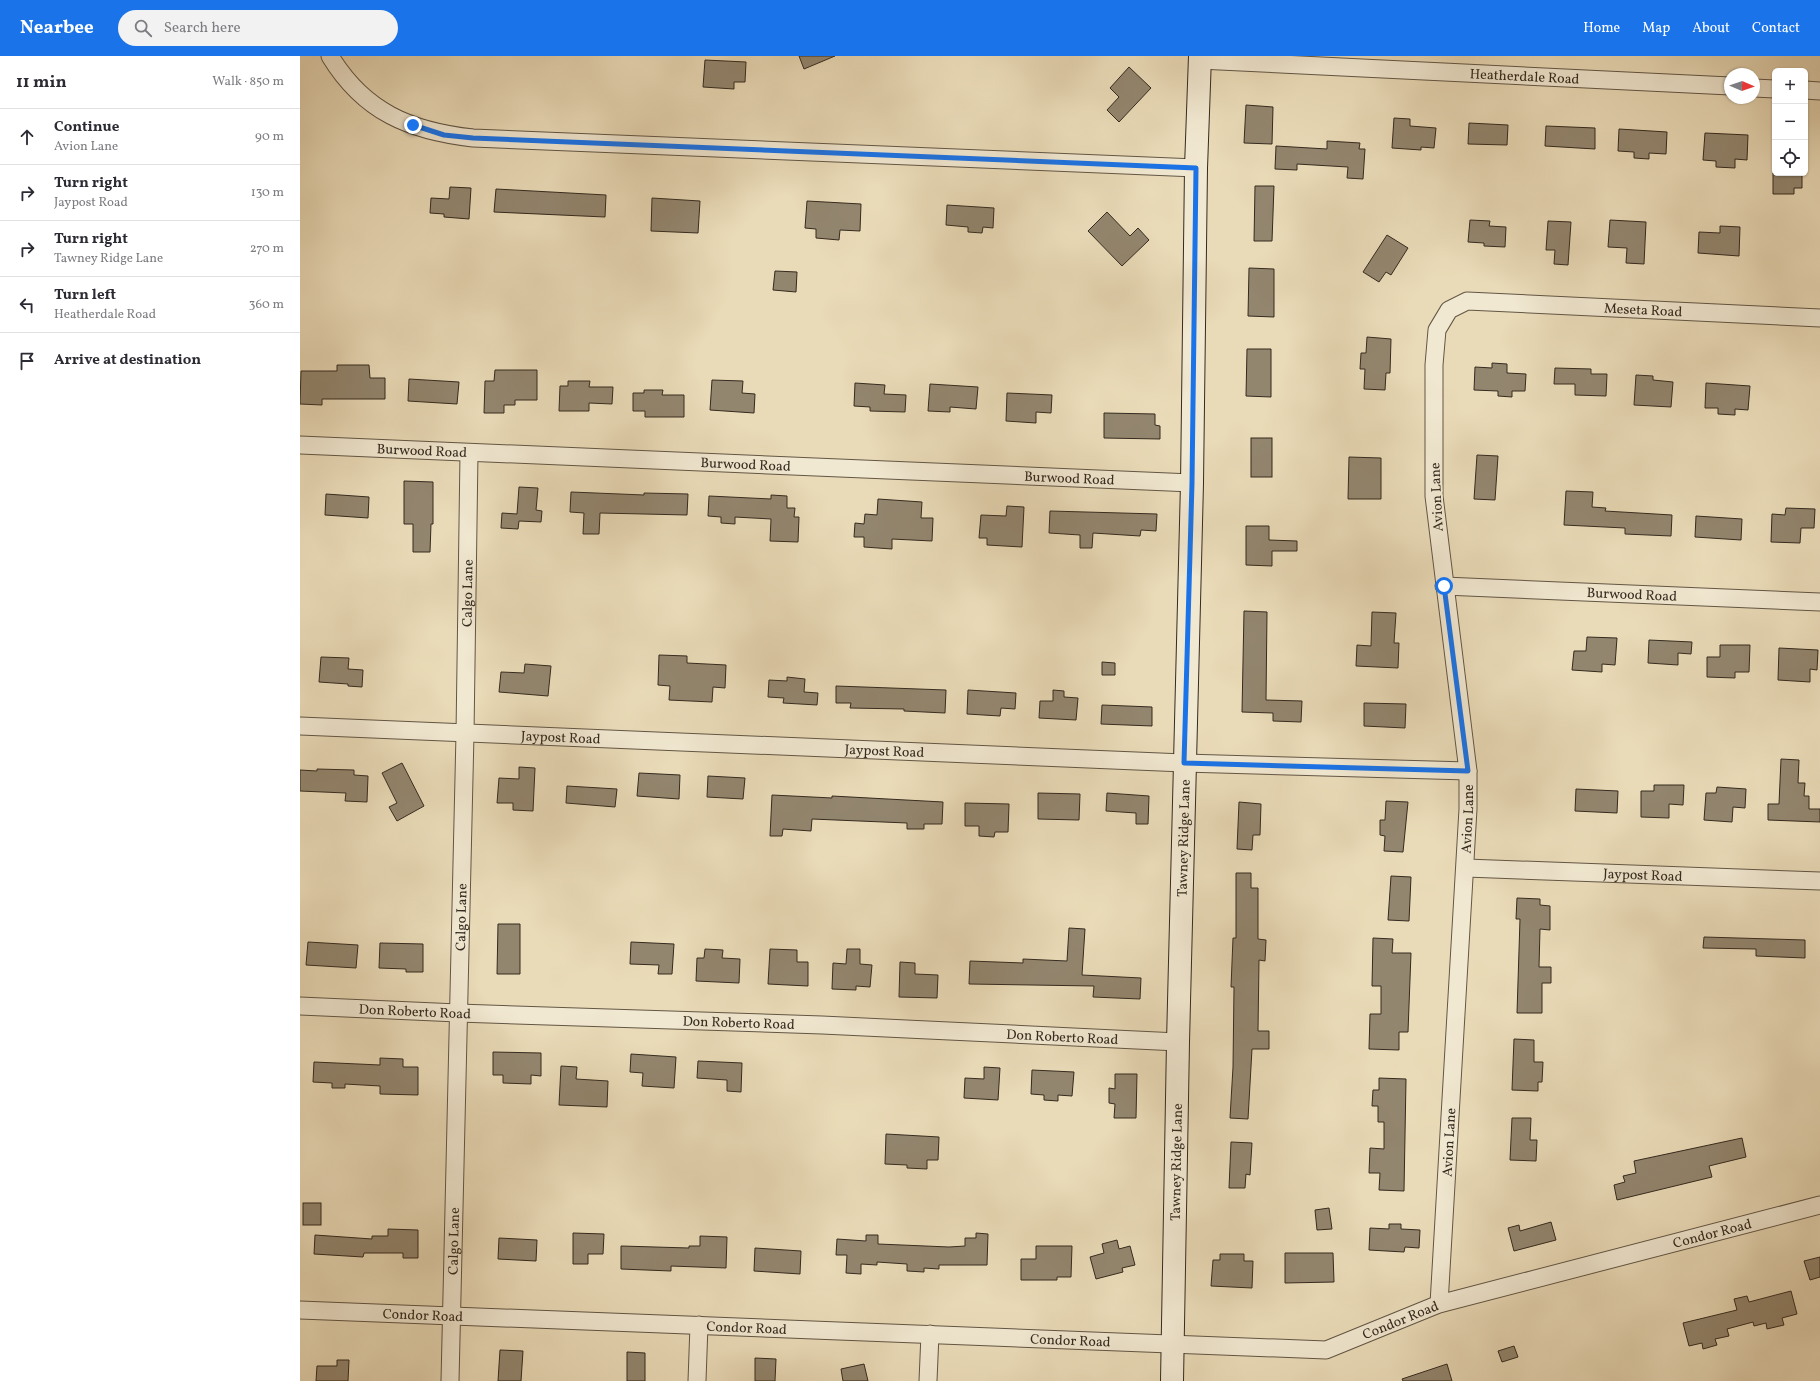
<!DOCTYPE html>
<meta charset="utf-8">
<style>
:root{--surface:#fff;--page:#f2f2f3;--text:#2b2b33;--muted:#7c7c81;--line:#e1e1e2;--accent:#1a73e8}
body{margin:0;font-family:Vollkorn,serif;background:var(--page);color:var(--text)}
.controls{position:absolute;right:12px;top:12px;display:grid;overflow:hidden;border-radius:6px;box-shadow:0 1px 3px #0004}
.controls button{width:36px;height:36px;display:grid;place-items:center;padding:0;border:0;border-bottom:1px solid var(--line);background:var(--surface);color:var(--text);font:20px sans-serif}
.compass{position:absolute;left:1424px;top:12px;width:36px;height:36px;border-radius:50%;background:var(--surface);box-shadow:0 1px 3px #0004;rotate:92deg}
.stop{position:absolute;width:12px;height:12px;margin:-9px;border:3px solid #1a73e8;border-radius:50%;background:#fff}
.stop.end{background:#1a73e8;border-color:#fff;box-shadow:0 1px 4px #0008}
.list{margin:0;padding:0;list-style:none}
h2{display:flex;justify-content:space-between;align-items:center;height:52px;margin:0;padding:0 16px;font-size:17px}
h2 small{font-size:13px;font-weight:400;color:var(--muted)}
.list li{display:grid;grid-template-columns:26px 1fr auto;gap:12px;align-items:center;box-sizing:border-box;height:56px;padding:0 16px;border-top:1px solid var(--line)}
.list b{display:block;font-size:15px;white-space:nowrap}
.list p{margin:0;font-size:13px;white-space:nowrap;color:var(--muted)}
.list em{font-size:13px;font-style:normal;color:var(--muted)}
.icon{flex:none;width:22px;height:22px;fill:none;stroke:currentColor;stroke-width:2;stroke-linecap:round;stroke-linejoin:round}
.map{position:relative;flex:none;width:1520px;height:1325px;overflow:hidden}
header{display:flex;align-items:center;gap:24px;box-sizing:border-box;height:56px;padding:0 20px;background:var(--accent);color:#fff}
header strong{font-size:19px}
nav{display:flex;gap:22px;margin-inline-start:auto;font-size:14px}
.search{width:280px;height:36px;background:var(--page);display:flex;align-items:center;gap:10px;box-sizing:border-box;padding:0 14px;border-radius:22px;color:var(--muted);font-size:15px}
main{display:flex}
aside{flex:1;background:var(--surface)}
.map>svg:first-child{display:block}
.building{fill:#93866f;stroke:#342a1f}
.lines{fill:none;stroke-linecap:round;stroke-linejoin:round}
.street-casing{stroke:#625645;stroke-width:19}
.secondary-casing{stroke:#342a1f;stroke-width:24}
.street{stroke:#f1e8d1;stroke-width:17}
.secondary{stroke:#f1e8d1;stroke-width:22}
.route{stroke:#1a73e8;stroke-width:5}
.labels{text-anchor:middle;stroke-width:3.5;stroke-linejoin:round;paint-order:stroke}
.street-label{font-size:14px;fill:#342a1f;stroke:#f1e8d1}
</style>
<header>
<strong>Nearbee</strong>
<div class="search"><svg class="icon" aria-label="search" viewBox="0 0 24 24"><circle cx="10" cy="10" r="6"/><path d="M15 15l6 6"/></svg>Search here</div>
<nav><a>Home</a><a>Map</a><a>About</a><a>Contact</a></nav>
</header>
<main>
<aside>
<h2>11 min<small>Walk · 850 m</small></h2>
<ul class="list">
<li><svg class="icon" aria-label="ahead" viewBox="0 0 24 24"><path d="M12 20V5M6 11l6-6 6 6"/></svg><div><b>Continue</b><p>Avion Lane</p></div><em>90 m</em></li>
<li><svg class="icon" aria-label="right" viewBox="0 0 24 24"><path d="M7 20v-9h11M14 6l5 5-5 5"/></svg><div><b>Turn right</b><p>Jaypost Road</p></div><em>130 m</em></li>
<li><svg class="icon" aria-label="right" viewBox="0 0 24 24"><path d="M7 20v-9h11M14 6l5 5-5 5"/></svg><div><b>Turn right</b><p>Tawney Ridge Lane</p></div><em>270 m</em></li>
<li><svg class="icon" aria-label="left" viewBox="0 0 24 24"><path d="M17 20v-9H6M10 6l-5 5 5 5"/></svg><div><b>Turn left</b><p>Heatherdale Road</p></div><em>360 m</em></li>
<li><svg class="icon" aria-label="arrive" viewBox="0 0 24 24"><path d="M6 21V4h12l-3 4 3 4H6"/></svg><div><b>Arrive at destination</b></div></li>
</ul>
</aside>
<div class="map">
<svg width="1520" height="1325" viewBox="0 0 1520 1325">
<rect width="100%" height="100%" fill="#eadbb8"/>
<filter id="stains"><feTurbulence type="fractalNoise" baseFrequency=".005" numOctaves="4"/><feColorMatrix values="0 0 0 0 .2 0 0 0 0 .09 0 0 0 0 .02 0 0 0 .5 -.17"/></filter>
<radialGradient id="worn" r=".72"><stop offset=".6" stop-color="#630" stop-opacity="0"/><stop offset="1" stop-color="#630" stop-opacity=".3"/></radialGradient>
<g class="building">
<polygon points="499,0 535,0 504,13"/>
<polygon points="405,4 446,6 445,26 434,26 434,33 403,31"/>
<polygon points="829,11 851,32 819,66 807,54 819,41 810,32"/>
<polygon points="946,49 973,51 972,88 944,87"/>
<polygon points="1094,62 1110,63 1110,70 1136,72 1134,92 1121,91 1121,94 1092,92"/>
<polygon points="1169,67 1208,69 1207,89 1168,88"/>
<polygon points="1246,70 1295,72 1295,93 1245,90"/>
<polygon points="1319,73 1367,76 1366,98 1349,97 1349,103 1334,102 1334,96 1318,95"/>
<polygon points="1405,77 1448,79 1447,104 1435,103 1435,112 1416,111 1416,105 1403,104"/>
<polygon points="1027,85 1060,87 1059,93 1065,93 1063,123 1047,122 1048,111 997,108 997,114 975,113 976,90 1027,93"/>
<polygon points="1473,117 1502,117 1502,132 1494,132 1494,138 1473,138"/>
<polygon points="955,130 974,130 972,185 954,185"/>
<polygon points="150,131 171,132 169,163 144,161 144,158 130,157 131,142 149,143"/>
<polygon points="196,133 306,139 305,161 194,156"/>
<polygon points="352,142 400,145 398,177 351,175"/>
<polygon points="507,145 561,148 560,175 540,174 539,184 516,182 516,173 505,172"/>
<polygon points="647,149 694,152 693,172 683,171 682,177 668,176 668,171 646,169"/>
<polygon points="807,156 830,180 838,172 849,184 822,210 788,175"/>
<polygon points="1170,164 1190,165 1189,170 1206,171 1205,191 1184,190 1184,187 1168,186"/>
<polygon points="1310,164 1346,166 1344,208 1326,207 1327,192 1308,191"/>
<polygon points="1248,165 1271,166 1268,209 1254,208 1255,194 1246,194"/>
<polygon points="1420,170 1440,171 1439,200 1398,197 1399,176 1420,177"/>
<polygon points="1087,179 1108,192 1091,219 1086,216 1079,226 1063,216"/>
<polygon points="949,212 974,213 974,261 948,260"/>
<polygon points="475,215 497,216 496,236 473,234"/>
<polygon points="1067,281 1091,283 1090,317 1086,317 1085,334 1064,333 1065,313 1060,313 1061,297 1066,297"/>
<polygon points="947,293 971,293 971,341 946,340"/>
<polygon points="1192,307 1207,308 1207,317 1226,318 1225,335 1212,335 1212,341 1198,340 1198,335 1174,334 1175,311 1192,312"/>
<polygon points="37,309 69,309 70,322 85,322 85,343 22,343 22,349 0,348 1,315 37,315"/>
<polygon points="1255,312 1291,313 1291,318 1307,318 1306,340 1275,339 1275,328 1254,328"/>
<polygon points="195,314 237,314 237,344 215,344 215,349 204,349 204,357 184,357 185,325 194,325"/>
<polygon points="1336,319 1353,320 1353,324 1373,326 1371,351 1334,349"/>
<polygon points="109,323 159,326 157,348 108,345"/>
<polygon points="412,324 443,325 442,337 455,338 454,357 410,354"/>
<polygon points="268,325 290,325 289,331 313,331 312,348 289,347 289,355 259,355 260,330 268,330"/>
<polygon points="555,327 585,329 584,338 606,339 605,356 570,355 570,351 554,350"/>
<polygon points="1406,327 1450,330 1448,354 1435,353 1435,359 1418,358 1418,352 1405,352"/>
<polygon points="630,328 678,331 676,353 650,351 650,356 628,355"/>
<polygon points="344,334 363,334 362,339 384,339 384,361 345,361 345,355 333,355 333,337 344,337"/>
<polygon points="707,337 752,339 751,357 736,356 736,367 706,365"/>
<polygon points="804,357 855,358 855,369 860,370 860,383 804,382"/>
<rect x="951" y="382" width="21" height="39"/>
<polygon points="1177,399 1198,400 1195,444 1174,443"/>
<polygon points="1049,401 1081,402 1081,443 1048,443"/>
<polygon points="104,425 133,426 133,468 131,468 130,496 113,496 113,468 104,468"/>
<polygon points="219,431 238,432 236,454 242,455 241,466 219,465 218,473 201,472 202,457 217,458"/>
<polygon points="1266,435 1293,436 1292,451 1306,452 1305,455 1372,459 1371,480 1325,478 1325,472 1264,469"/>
<polygon points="271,436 344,439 344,437 388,438 387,459 300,457 299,478 283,478 284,457 270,456"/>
<polygon points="26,438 69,441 68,462 25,459"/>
<polygon points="471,439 487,440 487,452 495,452 494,461 499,461 498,486 470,485 471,463 435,461 435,468 421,467 421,461 408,460 409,440 471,443"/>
<polygon points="578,443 622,446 621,462 633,462 632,485 592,483 592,493 564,491 564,481 554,481 555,467 564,468 565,458 577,459"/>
<polygon points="707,450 724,451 722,491 687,489 687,482 679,482 681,459 706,460"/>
<polygon points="1486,452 1515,453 1514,472 1501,472 1500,487 1471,486 1472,458 1485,459"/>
<polygon points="750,455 857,458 856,475 841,474 840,480 793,477 792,492 780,492 780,479 749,477"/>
<polygon points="1396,460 1442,463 1441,484 1395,481"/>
<polygon points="946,470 969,470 969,484 997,485 997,495 972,495 972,510 946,509"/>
<polygon points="944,555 967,556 966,644 1002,645 1001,666 973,665 973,657 942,656"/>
<polygon points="1072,556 1096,557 1094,587 1099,587 1098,612 1056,610 1057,589 1071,590"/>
<polygon points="1287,581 1317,582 1315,609 1302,608 1302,616 1272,614 1274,595 1286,595"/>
<polygon points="1349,584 1392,586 1391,598 1378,597 1378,609 1348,607"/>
<polygon points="1420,589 1450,589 1449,616 1435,616 1435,622 1407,621 1407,601 1420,601"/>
<polygon points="1479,592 1518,594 1517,614 1510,613 1510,626 1478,624"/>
<polygon points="359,599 387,600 387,607 426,609 425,632 413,631 412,646 369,644 370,630 358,629"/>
<polygon points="21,601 49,602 48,613 63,614 62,631 48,630 48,628 19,626"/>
<polygon points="802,606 815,607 815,619 802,619"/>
<polygon points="225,608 251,610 248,640 199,636 201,616 224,617"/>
<polygon points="487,621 505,623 504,636 518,637 517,649 483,647 484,642 468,641 469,624 487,625"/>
<polygon points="536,630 646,634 645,657 604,655 604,653 550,652 551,647 536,647"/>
<polygon points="668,634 716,637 715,653 701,652 700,660 667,658"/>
<polygon points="753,634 764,635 764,641 778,642 776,664 739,662 740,645 753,645"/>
<polygon points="1064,647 1106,648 1105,672 1064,670"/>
<polygon points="802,649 852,651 852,670 801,668"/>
<polygon points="1481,703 1499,704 1498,727 1505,727 1504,740 1509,740 1509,753 1520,753 1520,766 1468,764 1468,748 1479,748"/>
<polygon points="102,707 124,750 97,765 89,751 97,747 82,717"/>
<polygon points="219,711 235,712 233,755 213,754 213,747 197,747 199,722 219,723"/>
<polygon points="17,713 54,714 54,719 68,720 67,746 45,745 46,737 0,735 0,714 17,715"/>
<polygon points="339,717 380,719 379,743 337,740"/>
<polygon points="408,720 445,722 443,743 407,741"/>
<polygon points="1354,729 1384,729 1383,749 1369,748 1369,762 1341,761 1341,735 1354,735"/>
<polygon points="267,730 317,733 315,751 266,747"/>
<polygon points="1417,731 1446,733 1445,752 1433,751 1432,766 1404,764 1406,737 1416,737"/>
<polygon points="1276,733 1318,735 1317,757 1275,755"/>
<polygon points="738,737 780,738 779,764 738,763"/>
<polygon points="807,737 849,740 848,768 836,768 836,757 806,755"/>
<polygon points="472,739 532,742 532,740 643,746 642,768 624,768 624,773 607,773 607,767 512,763 511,775 483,773 482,780 470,780"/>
<polygon points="1086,745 1108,746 1103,796 1084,795 1085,780 1080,779 1080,764 1085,764"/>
<polygon points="939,746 961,748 960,779 953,779 952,794 937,793"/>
<polygon points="665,747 709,748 708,776 695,776 694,781 679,780 679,770 665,770"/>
<polygon points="936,817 951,817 951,832 958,832 958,883 966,884 965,905 959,904 958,975 969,975 969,993 952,993 948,1063 930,1062 933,1011 934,931 931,931 933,882 936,882"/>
<polygon points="1091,820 1111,821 1109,865 1088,864"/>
<polygon points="1217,842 1240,843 1240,849 1250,850 1250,874 1240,873 1239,911 1251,911 1251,927 1242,927 1242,957 1217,957 1220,863 1216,863"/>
<polygon points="198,868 220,868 220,918 197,918"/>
<polygon points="769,872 785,873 782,919 841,922 840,943 793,941 794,930 669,928 670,905 723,907 723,903 767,905"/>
<polygon points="1404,881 1505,884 1505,902 1456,900 1456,893 1403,892"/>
<polygon points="1073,882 1093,883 1092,897 1111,897 1108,976 1099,976 1099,994 1069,993 1070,958 1081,958 1081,930 1072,930"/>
<polygon points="8,886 58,889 56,912 6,909"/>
<polygon points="331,886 374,888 372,918 358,918 359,909 330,908"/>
<polygon points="80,887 123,888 123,916 106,916 106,913 79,912"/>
<polygon points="405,893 423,894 422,902 440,903 439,927 396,925 397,902 404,902"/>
<polygon points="470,893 497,894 497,906 508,906 508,930 468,928"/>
<polygon points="547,893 560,893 560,908 572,909 570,931 556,930 556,934 532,933 533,907 546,908"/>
<polygon points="600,906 615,907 615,918 638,919 637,942 599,941"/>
<polygon points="1214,983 1234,984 1234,1006 1243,1006 1242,1026 1238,1026 1238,1035 1212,1034"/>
<polygon points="193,996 241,997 241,1020 231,1019 231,1028 203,1027 203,1019 193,1019"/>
<polygon points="331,998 376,1001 374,1032 342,1030 343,1017 330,1016"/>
<polygon points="80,1002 103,1003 103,1011 118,1011 118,1039 80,1038 80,1030 45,1028 45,1032 32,1032 32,1027 13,1026 14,1006 80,1009"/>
<polygon points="398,1005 442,1007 441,1036 427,1035 427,1024 397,1022"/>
<polygon points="261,1010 277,1011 276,1023 308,1025 307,1051 259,1049"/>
<polygon points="684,1011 700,1012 698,1044 664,1042 665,1022 684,1023"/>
<polygon points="732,1014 774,1016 772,1040 758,1039 758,1045 744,1044 744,1039 731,1038"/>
<polygon points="815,1018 837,1018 836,1062 814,1062 815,1048 809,1047 809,1032 815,1033"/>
<polygon points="1079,1022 1106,1023 1104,1135 1079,1134 1080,1117 1069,1117 1070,1092 1084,1093 1084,1066 1078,1066 1078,1050 1072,1050 1073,1034 1079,1034"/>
<polygon points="1212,1062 1231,1062 1230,1084 1237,1084 1236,1105 1210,1104"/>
<polygon points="586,1078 639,1081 638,1104 627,1104 627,1113 607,1112 607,1109 585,1108"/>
<polygon points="1442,1082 1446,1101 1409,1110 1412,1121 1317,1144 1314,1129 1325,1126 1323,1120 1336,1117 1334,1105"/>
<polygon points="931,1086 952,1087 950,1119 946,1118 945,1132 929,1132"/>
<rect x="3" y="1147" width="18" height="22"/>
<polygon points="1029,1152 1032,1173 1017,1174 1015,1154"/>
<polygon points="1251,1166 1256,1184 1214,1195 1208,1172 1219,1169 1220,1175"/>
<polygon points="1089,1168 1101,1168 1101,1173 1120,1174 1119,1192 1105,1191 1104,1196 1069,1194 1070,1172 1089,1173"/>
<polygon points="88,1173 118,1174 118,1202 103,1202 103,1197 64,1197 63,1201 14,1198 15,1179 72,1183 72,1180 88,1180"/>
<polygon points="273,1177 304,1178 303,1198 288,1198 288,1208 273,1208"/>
<polygon points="676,1177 688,1178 687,1209 639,1209 639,1213 624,1212 624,1216 607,1215 607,1208 577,1206 577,1209 561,1208 561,1218 546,1217 547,1199 536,1199 537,1183 566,1185 566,1179 578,1179 578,1188 649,1191 665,1190 665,1182 676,1182"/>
<polygon points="400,1180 427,1181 426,1212 371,1210 371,1215 321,1213 321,1190 389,1192 389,1190 400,1190"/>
<polygon points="199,1182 237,1184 236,1205 198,1203"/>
<polygon points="817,1184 819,1193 830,1190 835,1209 822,1212 823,1216 796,1223 790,1201 804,1197 802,1188"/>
<polygon points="736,1190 772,1190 771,1221 757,1221 757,1224 721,1224 721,1203 736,1203"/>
<polygon points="455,1192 501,1195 500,1218 454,1215"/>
<polygon points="985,1197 1033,1197 1034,1226 985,1227"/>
<polygon points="920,1198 944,1198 944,1205 953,1205 952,1232 911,1230 913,1204 920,1204"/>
<polygon points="1520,1201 1520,1221 1510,1224 1504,1205"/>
<polygon points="1491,1235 1497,1258 1482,1262 1484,1269 1467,1273 1466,1267 1454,1270 1453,1266 1427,1273 1429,1280 1415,1283 1417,1289 1403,1293 1402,1287 1389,1290 1383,1267 1437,1254 1434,1243 1447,1240 1449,1246"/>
<polygon points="1214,1290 1218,1301 1202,1306 1198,1295"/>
<polygon points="200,1294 223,1295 221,1325 198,1325"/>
<polygon points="327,1296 345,1297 345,1325 327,1325"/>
<polygon points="455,1302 476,1303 475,1325 455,1325"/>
<polygon points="37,1304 49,1304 48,1325 16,1325 17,1310 37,1310"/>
<polygon points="564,1308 568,1325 543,1325 541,1313"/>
<polygon points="1147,1308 1152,1325 1103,1325 1102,1323"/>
</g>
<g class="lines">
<g class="street-casing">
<g id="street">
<path d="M30 0C64 56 110 75 173 82L896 112"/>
<path id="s1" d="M899 4 1430 30"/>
<polyline points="1454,32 1475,33"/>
<polyline points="1505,34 1520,35"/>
<path id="s2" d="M0 389 892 427"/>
<path id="s3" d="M1144 530 1520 546"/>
<path id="s4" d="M0 670 884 707 1168 715"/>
<path id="s5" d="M1166 812 1520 825"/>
<path id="s6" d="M0 950 158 957 522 969 878 986"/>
<path id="s7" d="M1139 1248 1168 753V715L1134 440V309L1137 274 1149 254 1167 245 1520 262"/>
<path id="s8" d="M0 1254 1026 1294 1139 1248 1520 1149"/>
<path id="s9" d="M150 1325 165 678 169 397"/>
<polyline points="397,1325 399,1269"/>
<polyline points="628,1325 630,1278"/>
</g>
</g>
<g class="secondary-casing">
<g id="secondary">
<path id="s10" d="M872 1325 878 986 892 427 896 112 900 0"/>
</g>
</g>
<use href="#street" class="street"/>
<use href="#secondary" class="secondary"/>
</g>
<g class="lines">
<polyline class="route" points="113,69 144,79 173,82 896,112 892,427 884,707 1168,715 1144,530"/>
</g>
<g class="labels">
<g class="street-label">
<text dy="5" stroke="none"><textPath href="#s1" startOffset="326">Heatherdale Road</textPath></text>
<text dy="5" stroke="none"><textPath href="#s7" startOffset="1197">Meseta Road</textPath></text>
<text dy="5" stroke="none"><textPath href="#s2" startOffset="122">Burwood Road</textPath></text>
<text dy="5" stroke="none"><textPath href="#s2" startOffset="446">Burwood Road</textPath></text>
<text dy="5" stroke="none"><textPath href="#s2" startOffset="770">Burwood Road</textPath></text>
<text transform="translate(1136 441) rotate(-93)" y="5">Avion Lane</text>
<text dy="5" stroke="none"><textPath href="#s9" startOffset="788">Calgo Lane</textPath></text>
<text dy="5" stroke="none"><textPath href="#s3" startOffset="188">Burwood Road</textPath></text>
<text dy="5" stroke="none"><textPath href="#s4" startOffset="261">Jaypost Road</textPath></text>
<text dy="5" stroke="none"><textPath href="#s4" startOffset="585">Jaypost Road</textPath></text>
<text dy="5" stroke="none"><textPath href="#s7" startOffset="486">Avion Lane</textPath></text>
<text dy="5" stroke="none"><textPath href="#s10" startOffset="543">Tawney Ridge Lane</textPath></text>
<text dy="5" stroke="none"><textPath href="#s5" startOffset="177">Jaypost Road</textPath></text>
<text dy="5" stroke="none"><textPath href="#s9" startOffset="464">Calgo Lane</textPath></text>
<text dy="5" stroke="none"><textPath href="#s6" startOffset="115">Don Roberto Road</textPath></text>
<text dy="5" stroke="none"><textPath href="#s6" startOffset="439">Don Roberto Road</textPath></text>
<text dy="5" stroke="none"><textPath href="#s6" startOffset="763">Don Roberto Road</textPath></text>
<text dy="5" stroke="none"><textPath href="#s7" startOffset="162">Avion Lane</textPath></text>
<text dy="5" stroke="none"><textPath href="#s10" startOffset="219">Tawney Ridge Lane</textPath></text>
<text dy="5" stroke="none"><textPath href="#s8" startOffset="1431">Condor Road</textPath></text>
<text dy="5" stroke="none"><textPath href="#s9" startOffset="140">Calgo Lane</textPath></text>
<text dy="5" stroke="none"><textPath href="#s8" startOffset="123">Condor Road</textPath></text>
<text dy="5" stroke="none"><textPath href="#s8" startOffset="1107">Condor Road</textPath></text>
<text dy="5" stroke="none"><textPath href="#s8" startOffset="447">Condor Road</textPath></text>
<text dy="5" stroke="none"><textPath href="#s8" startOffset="771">Condor Road</textPath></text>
</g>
</g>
<rect width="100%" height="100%" filter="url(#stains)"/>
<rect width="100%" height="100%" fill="url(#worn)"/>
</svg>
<div class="controls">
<button>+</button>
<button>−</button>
<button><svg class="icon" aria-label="locate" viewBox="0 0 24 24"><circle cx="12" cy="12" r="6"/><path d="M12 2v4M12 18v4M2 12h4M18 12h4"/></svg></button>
</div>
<svg class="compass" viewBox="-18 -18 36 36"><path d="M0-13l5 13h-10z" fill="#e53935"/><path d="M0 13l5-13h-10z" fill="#7c7c81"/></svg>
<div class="stop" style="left:1144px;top:530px"></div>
<div class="stop end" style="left:113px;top:69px"></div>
</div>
</main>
